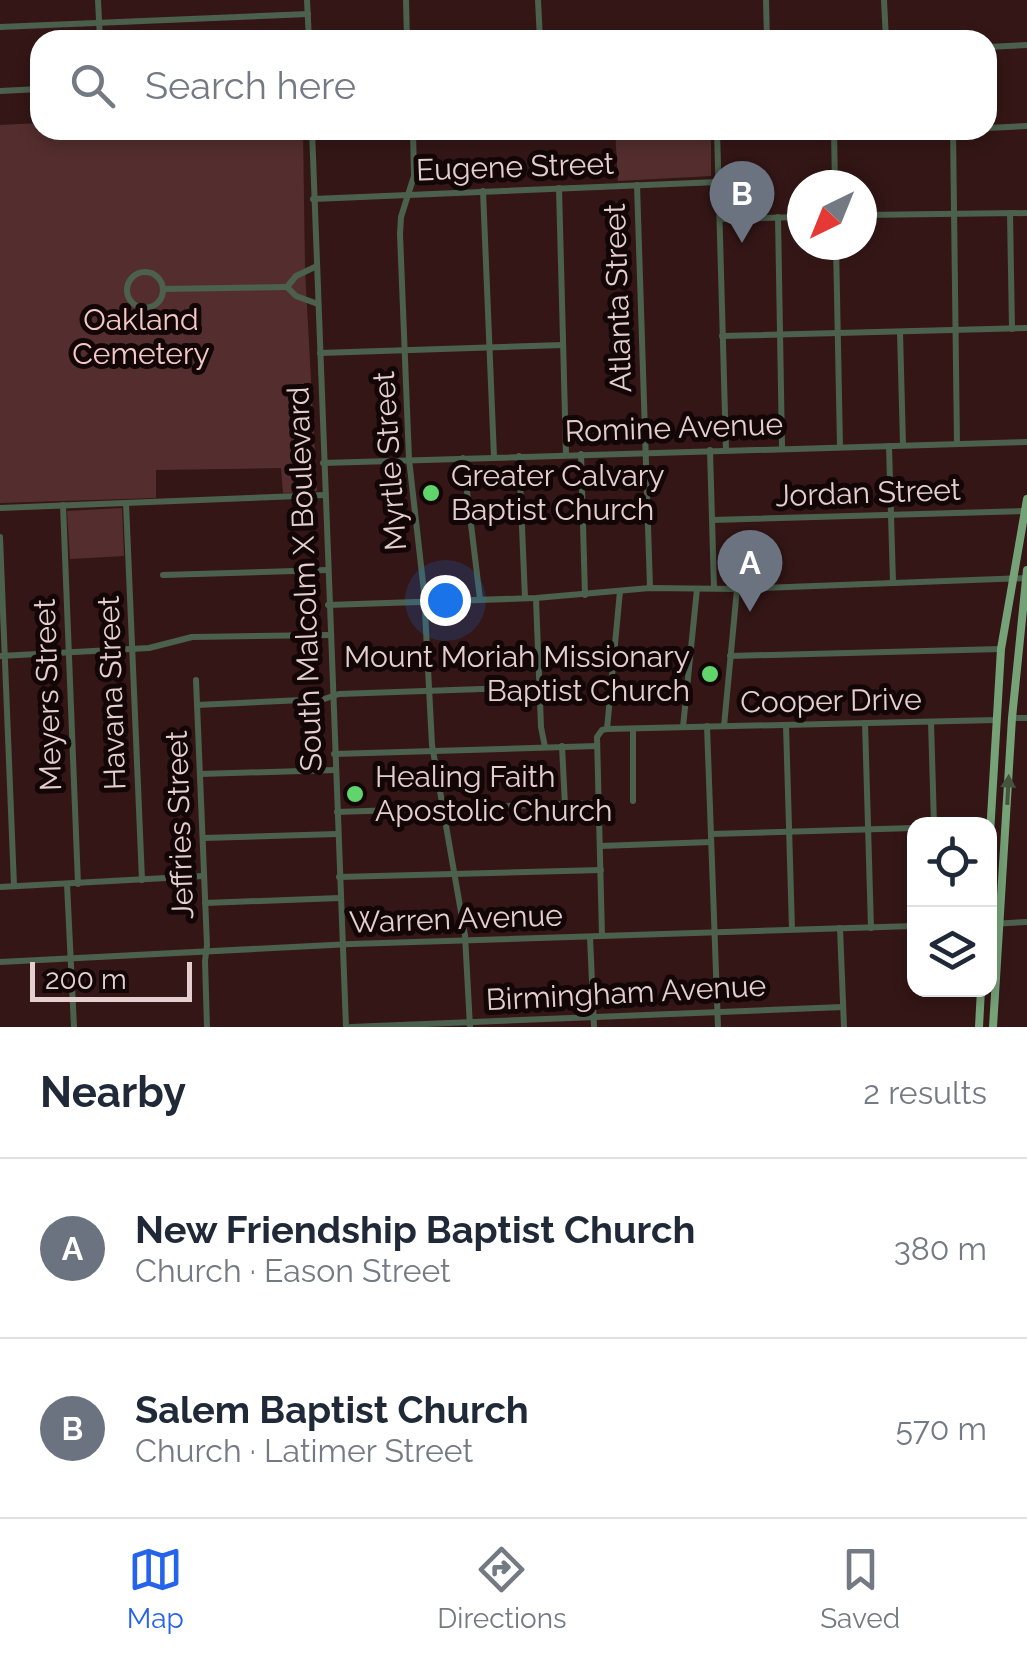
<!DOCTYPE html>
<meta charset="utf-8">
<style>
:root{--surface:#fff;--page:#f6f6f7;--text:#1f2937;--muted:#747a83;--line:#e0e1e3;--accent:#2563eb}
body{margin:0;font-family:Raleway,sans-serif;background:var(--page);color:var(--text)}
.controls{position:absolute;right:30px;bottom:30px;display:grid;overflow:hidden;border-radius:20px;box-shadow:0 5px 15px #0003}
.controls button{width:90px;height:90px;display:grid;place-items:center;padding:0;border:0;border-bottom:2px solid var(--line);background:var(--surface);color:var(--text);font:50px sans-serif}
.compass{position:absolute;left:787px;top:170px;width:90px;height:90px;border-radius:50%;background:var(--surface);box-shadow:0 5px 15px #0003;rotate:223deg}
.scale{position:absolute;left:30px;bottom:25px;width:162px;box-sizing:border-box;padding-left:10px;border:5px solid #e4cfce;border-top:0;font-size:28px;line-height:35px;white-space:nowrap;color:#e4cfce;-webkit-text-stroke:8px #130606;paint-order:stroke}
.you{position:absolute;left:445px;top:600px;width:35px;height:35px;margin:-25px;border:8px solid #fff;border-radius:50%;background:#1a73e8;box-shadow:0 0 0 15px #1a73e833}
.badge{display:grid;place-items:center;width:65px;height:65px;border-radius:50%;background:var(--accent);color:#fff;font-size:32px;font-weight:700}
.pin{position:absolute;translate:-50% -82px;filter:drop-shadow(0 2px 5px #0008)}
.pin::after{content:'';position:absolute;top:52px;width:35px;height:30px;background:inherit;clip-path:polygon(0 0,100% 0,50% 100%)}
.list{margin:0;padding:0;list-style:none}
h2{display:flex;justify-content:space-between;align-items:center;height:130px;margin:0;padding:0 40px;font-size:42px}
h2 small{font-size:32px;font-weight:400;color:var(--muted)}
.list li{display:grid;grid-template-columns:65px 1fr auto;gap:30px;align-items:center;box-sizing:border-box;height:180px;padding:0 40px;border-top:2px solid var(--line)}
.list b{display:block;font-size:38px;white-space:nowrap}
.list p{margin:0;font-size:32px;white-space:nowrap;color:var(--muted)}
.list em{font-size:32px;font-style:normal;color:var(--muted)}
.icon{flex:none;width:55px;height:55px;fill:none;stroke:currentColor;stroke-width:2;stroke-linecap:round;stroke-linejoin:round}
.map{position:relative;flex:none;width:1027px;height:1027px;overflow:hidden}
.search{position:absolute;background:var(--surface);box-shadow:0 5px 15px #0003;left:30px;right:30px;top:30px;height:110px;display:flex;align-items:center;gap:25px;box-sizing:border-box;padding:0 35px;border-radius:30px;color:var(--muted);font-size:38px}
.sheet{height:490px;background:var(--surface)}
nav{display:flex;justify-content:space-around;align-items:center;box-sizing:border-box;height:140px;border-top:2px solid var(--line);background:var(--surface);font-size:28px;color:var(--muted)}
nav a{display:grid;justify-items:center;gap:5px}
nav .on{color:var(--accent)}
.map>svg:first-child{display:block}
.green{fill:#542e2e}
.lines{fill:none;stroke-linecap:round;stroke-linejoin:round}
.minor{stroke:#4c614d;stroke-width:6}
.major{stroke:#76a278;stroke-width:8}
.oneway{fill:#44543f}
.poi-dot{fill:#5fd56b;stroke:#130606;stroke-width:4}
.labels{text-anchor:middle;stroke-width:10;stroke-linejoin:round;paint-order:stroke}
.street-label{font-size:30px;fill:#e4cfce;stroke:#130606}
.park-label{font-size:30px;fill:#f3c8c6;stroke:#130606}
.poi-label{font-size:30px;fill:#e4cfce;stroke:#130606;text-anchor:start}
</style>
<div class="map">
<svg width="1027" height="1027" viewBox="0 0 1027 1027">
<rect width="100%" height="100%" fill="#341616"/>
<g class="green">
<polygon points="40,123 40,130 303,130 305,270 317,491 283,493 281,468 156,470 156,498 0,503 0,125"/>
<polygon points="615,130 711,130 711,176 618,181"/>
<polygon points="122,508 124,556 70,559 67,511"/>
</g>
<g class="lines">
<g class="minor">
<polyline points="98,0 100,40"/>
<polyline points="307,0 309,40"/>
<polyline points="406,0 407,40"/>
<polyline points="538,0 540,40"/>
<polyline points="766,0 767,40"/>
<polyline points="884,0 886,40"/>
<polyline points="0,27 308,14"/>
<polyline points="987,47 1027,45"/>
<polyline points="0,91 40,89"/>
<polyline points="987,128 1027,126"/>
<polyline points="312,130 346,1027"/>
<polyline points="413,130 414,176 401,217 400,234 409,459 424,592 432,745 465,935 470,1027"/>
<polyline points="717,130 726,450"/>
<polyline points="953,130 957,444"/>
<polyline points="834,131 835,185"/>
<polyline points="834,133 932,130"/>
<polyline points="637,185 650,588"/>
<polyline points="559,188 566,454"/>
<polyline points="483,191 494,457"/>
<polyline points="313,199 718,182"/>
<polyline points="1010,213 1012,329"/>
<polyline points="862,215 1027,213"/>
<polyline points="778,217 782,447"/>
<polyline points="720,219 802,217"/>
<polyline points="836,245 840,446"/>
<polyline points="317,266 296,276 287,287 296,296 318,304"/>
<circle cx="145" cy="290" r="18"/>
<polyline points="163,289 287,287"/>
<polyline points="900,332 903,445"/>
<polyline points="722,336 1027,328"/>
<polyline points="320,353 563,345"/>
<polyline points="889,446 893,583"/>
<polyline points="710,450 714,588"/>
<polyline points="581,454 585,595"/>
<polyline points="519,456 525,598"/>
<polyline points="463,458 480,599"/>
<polyline points="323,463 1027,442"/>
<polyline points="126,503 142,880"/>
<polyline points="63,505 78,884"/>
<polyline points="0,508 325,495"/>
<polyline points="712,520 1024,511"/>
<polyline points="0,537 14,886"/>
<polyline points="163,575 327,570"/>
<polyline points="536,599 541,727 545,747"/>
<polyline points="328,605 536,598 650,588 737,589 1027,578"/>
<polyline points="0,656 149,648 192,637 329,635"/>
<polyline points="730,656 1001,649"/>
<polyline points="196,680 207,945 205,961 207,1027"/>
<polyline points="197,705 324,699 339,694 539,687"/>
<polyline points="1012,718 1027,718"/>
<polyline points="931,722 934,824"/>
<polyline points="865,723 871,928"/>
<polyline points="786,725 792,929"/>
<polyline points="707,726 718,1027"/>
<polyline points="724,726 737,589"/>
<polyline points="683,727 697,589"/>
<polyline points="607,729 996,720"/>
<polyline points="633,729 633,801"/>
<polyline points="562,746 565,805"/>
<polyline points="334,754 597,746"/>
<polyline points="200,774 335,770"/>
<polyline points="337,812 599,803"/>
<polyline points="711,834 914,828"/>
<polyline points="203,838 337,834"/>
<polyline points="600,846 711,842"/>
<polyline points="339,877 601,870"/>
<polyline points="67,884 74,1027"/>
<polyline points="0,887 203,876"/>
<polyline points="205,903 340,898"/>
<polyline points="990,924 1027,922"/>
<polyline points="840,928 844,1027"/>
<polyline points="602,936 597,737 602,730 607,729 620,591"/>
<polyline points="590,937 594,1027"/>
<polyline points="0,962 351,944 914,926"/>
<polyline points="351,1027 843,1007"/>
</g>
<g class="major">
<polyline points="990,834 1001,649 1027,499"/>
<polyline points="979,1027 981,989"/>
<polyline points="993,1027 1012,718 1027,570"/>
</g>
</g>
<defs><path id="oneway-solid" d="M-6-.8H1V-3.2L6.5 0L1 3.2V.8H-6Z" transform="scale(2.5)"/></defs>
<use class="oneway" href="#oneway-solid" transform="translate(1008 790) rotate(-87)"/>
<g class="poi-dot">
<circle cx="431" cy="493" r="10"/>
<circle cx="710" cy="674" r="10"/>
<circle cx="355" cy="794" r="10"/>
</g>
<g class="labels">
<g class="street-label">
<text transform="translate(515 167) rotate(-2)" y="10">Eugene Street</text>
<text transform="translate(618 298) rotate(-92)" y="10">Atlanta Street</text>
<text transform="translate(674 428) rotate(-2)" y="10">Romine Avenue</text>
<text transform="translate(390 461) rotate(-94)" y="10">Myrtle Street</text>
<text transform="translate(868 493) rotate(-2)" y="10">Jordan Street</text>
<text transform="translate(305 579) rotate(-92)" y="10">South Malcolm X Boulevard</text>
<text transform="translate(112 693) rotate(-92)" y="10">Havana Street</text>
<text transform="translate(48 695) rotate(-92)" y="10">Meyers Street</text>
<text transform="translate(831 701) rotate(-1)" y="10">Cooper Drive</text>
<text transform="translate(180 825) rotate(-92)" y="10">Jeffries Street</text>
<text transform="translate(456 919) rotate(-2)" y="10">Warren Avenue</text>
<text transform="translate(626 993) rotate(-3)" y="10">Birmingham Avenue</text>
</g>
<g class="park-label">
<text x="141" y="330">Oakland<tspan x="141" dy="34">Cemetery</tspan></text>
</g>
<g class="poi-label">
<text x="451" y="486">Greater Calvary<tspan x="451" dy="34">Baptist Church</tspan></text>
<text x="690" y="667" text-anchor="end">Mount Moriah Missionary<tspan x="690" dy="34">Baptist Church</tspan></text>
<text x="375" y="787">Healing Faith<tspan x="375" dy="34">Apostolic Church</tspan></text>
</g>
</g>
</svg>
<div class="controls">
<button><svg class="icon" aria-label="locate" viewBox="0 0 24 24"><circle cx="12" cy="12" r="6"/><path d="M12 2v4M12 18v4M2 12h4M18 12h4"/></svg></button>
<button><svg class="icon" aria-label="layers" viewBox="0 0 24 24"><path d="M12 4l9 5-9 5-9-5zM3 14l9 5 9-5"/></svg></button>
</div>
<svg class="compass" viewBox="-18 -18 36 36"><path d="M0-13l5 13h-10z" fill="#e53935"/><path d="M0 13l5-13h-10z" fill="#747a83"/></svg>
<div class="scale">200 m</div>
<div class="you"></div>
<div class="pin badge" style="left:750px;top:612px;background:#6b7280">A</div>
<div class="pin badge" style="left:742px;top:243px;background:#6b7280">B</div>
<div class="search"><svg class="icon" aria-label="search" viewBox="0 0 24 24"><circle cx="10" cy="10" r="6"/><path d="M15 15l6 6"/></svg>Search here</div>
</div>
<section class="sheet">
<h2>Nearby<small>2 results</small></h2>
<ul class="list">
<li><span class="badge" style="background:#6b7280">A</span><div><b>New Friendship Baptist Church</b><p>Church · Eason Street</p></div><em>380 m</em></li>
<li><span class="badge" style="background:#6b7280">B</span><div><b>Salem Baptist Church</b><p>Church · Latimer Street</p></div><em>570 m</em></li>
</ul>
</section>
<nav>
<a class="on"><svg class="icon" aria-label="map" viewBox="0 0 24 24"><path d="M3 6l6-2 6 2 6-2v14l-6 2-6-2-6 2zM9 4v14M15 6v14"/></svg>Map</a>
<a><svg class="icon" aria-label="directions" viewBox="0 0 24 24"><path d="M12 3l9 9-9 9-9-9zM9 14v-3h6M13 9l2 2-2 2"/></svg>Directions</a>
<a><svg class="icon" aria-label="saved" viewBox="0 0 24 24"><path d="M7 4h10v16l-5-4-5 4z"/></svg>Saved</a>
</nav>
